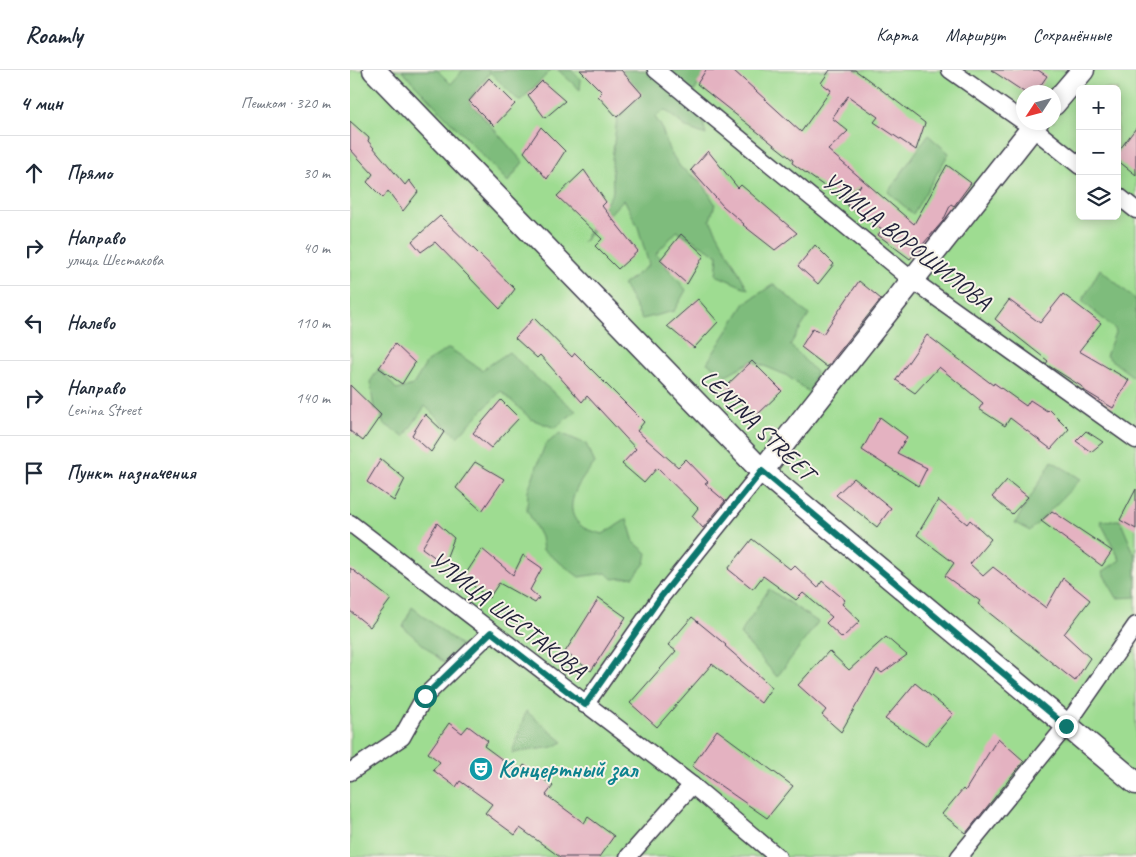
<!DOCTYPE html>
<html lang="ru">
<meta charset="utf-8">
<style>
:root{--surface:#fff;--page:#f2f2f3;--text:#1f2937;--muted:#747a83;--line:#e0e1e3}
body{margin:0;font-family:Caveat,sans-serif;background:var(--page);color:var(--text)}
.controls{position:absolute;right:15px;top:15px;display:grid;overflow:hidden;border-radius:8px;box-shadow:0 2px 12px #0003}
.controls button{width:45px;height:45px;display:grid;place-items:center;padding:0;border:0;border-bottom:1px solid var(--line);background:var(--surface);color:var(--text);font:25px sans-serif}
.compass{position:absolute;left:666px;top:15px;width:45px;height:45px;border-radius:50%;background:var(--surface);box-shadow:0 2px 12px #0003;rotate:234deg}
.stop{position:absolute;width:15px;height:15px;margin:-11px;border:4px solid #0f766e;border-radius:50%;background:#fff}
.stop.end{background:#0f766e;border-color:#fff;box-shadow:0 1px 5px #0008}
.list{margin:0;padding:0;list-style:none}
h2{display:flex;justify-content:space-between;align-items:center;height:65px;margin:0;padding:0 20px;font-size:21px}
h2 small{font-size:16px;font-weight:400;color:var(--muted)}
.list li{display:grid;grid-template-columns:32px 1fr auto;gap:15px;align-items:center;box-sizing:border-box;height:75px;padding:0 20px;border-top:1px solid var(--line)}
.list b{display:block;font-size:19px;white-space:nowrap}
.list p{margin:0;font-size:16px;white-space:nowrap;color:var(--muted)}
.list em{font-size:16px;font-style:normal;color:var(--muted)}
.icon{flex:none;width:28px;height:28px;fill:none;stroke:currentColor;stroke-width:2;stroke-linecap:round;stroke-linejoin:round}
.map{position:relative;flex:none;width:786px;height:787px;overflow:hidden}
header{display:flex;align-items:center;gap:30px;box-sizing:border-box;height:70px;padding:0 25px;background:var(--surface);border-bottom:1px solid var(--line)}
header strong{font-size:24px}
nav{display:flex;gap:28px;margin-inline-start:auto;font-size:18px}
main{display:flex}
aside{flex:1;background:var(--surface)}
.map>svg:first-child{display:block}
.green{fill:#9edc91;stroke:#607f66;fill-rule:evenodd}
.forest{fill:#7ebc7b;stroke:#506f5b}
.building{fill:#e4b2c1}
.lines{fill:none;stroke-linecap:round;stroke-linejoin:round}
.street-casing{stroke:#413f50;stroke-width:19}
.secondary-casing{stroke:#413f50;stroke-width:25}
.street{stroke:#fff;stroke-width:16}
.secondary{stroke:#fff;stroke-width:22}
.route{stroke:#0f766e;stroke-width:6}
.labels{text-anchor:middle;stroke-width:4;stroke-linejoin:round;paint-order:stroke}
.street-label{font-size:24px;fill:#22223b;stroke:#f7f3e8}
.culture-label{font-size:24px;font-weight:bold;fill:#0d838f;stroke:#f7f3e8;text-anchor:start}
</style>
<header>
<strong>Roamly</strong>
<nav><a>Карта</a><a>Маршрут</a><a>Сохранённые</a></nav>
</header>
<main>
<aside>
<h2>4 мин<small>Пешком · 320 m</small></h2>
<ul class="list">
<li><svg class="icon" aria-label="ahead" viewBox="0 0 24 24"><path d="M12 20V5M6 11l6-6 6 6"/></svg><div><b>Прямо</b></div><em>30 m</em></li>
<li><svg class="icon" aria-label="right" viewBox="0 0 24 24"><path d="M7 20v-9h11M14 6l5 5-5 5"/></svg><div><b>Направо</b><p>улица Шестакова</p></div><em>40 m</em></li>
<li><svg class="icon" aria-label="left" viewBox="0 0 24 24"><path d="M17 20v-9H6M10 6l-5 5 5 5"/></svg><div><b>Налево</b></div><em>110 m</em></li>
<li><svg class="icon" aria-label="right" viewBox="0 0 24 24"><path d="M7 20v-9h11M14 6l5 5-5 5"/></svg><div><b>Направо</b><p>Lenina Street</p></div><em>140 m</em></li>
<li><svg class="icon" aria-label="arrive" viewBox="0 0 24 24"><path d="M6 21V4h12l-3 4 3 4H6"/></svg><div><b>Пункт назначения</b></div></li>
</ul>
</aside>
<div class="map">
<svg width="786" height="787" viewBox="0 0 786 787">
<rect width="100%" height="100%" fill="#f7f3e8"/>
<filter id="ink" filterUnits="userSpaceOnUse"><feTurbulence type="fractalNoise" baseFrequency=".02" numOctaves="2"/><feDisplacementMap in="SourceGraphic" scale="10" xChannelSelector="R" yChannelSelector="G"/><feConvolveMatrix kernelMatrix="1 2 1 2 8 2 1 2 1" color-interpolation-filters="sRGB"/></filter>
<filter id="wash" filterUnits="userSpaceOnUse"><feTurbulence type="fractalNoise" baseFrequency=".0096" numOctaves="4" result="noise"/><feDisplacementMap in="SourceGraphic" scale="20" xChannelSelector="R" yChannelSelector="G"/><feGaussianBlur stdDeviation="1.12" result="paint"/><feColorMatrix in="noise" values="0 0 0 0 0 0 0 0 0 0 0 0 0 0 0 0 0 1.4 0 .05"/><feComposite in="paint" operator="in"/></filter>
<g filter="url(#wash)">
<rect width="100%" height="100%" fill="#f0e3c7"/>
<path class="green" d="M0 0H786V787H0ZM730 19H767V146H730ZM674 22H704V52H674Z"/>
<g class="forest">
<polygon points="87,0 101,14 113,0 201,0 170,32 140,2 119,31 173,92 158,112 52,1"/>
<polygon points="208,0 221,0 231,10 230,20"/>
<polygon points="273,0 295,0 313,11 352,48 356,65 337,58 315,40 305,47 311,56 319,80 331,98 352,112 365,134 360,150 398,219 366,205 368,185 327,161 306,184 336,220 324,241 292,249 273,215 299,195 288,157 274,129 233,172 263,122 262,89"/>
<polygon points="315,0 356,0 343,24"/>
<polygon points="578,65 599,83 563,144 538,122"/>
<polygon points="750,199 786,230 786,309 756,286 766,260 732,231"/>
<polygon points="424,214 459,245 440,275 466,302 460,323 436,305 402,291 376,305 357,293 395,233"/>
<polygon points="99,278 132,300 159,282 185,307 226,341 205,358 181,349 151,321 107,367 75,336 54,367 33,353 31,345 24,338 20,312 29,298 47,320 63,315 77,292"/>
<path d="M210 363 236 374 245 393C231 409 207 440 234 458 239 461 247 462 253 464L277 449 284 472 297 483 295 493 284 507 262 509 256 503 229 507 193 480 191 467 177 440 178 420 195 375Z"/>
<polygon points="702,391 731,409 680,461 665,453"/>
<polygon points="770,450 786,488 786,527 767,528 752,502 770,490 750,451"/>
<polygon points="419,519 468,552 427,607 390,564"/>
<polygon points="62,537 113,577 101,599 53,557"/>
<polygon points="176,641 213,672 203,677 162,683"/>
</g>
<g id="blocks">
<g class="building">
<polygon points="230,0 271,0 292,24 267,47 248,26 252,22"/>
<polygon points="356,0 383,0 451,62 481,20 471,13 480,0 505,0 520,11 575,53 566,80 524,52 528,47 498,26 482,48 498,61 478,80 564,154 597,95 621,113 604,136 601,134 593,151 560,189 528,165 532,159 498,136 497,133 511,115 492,129 442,93 443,90 347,14"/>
<polygon points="641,0 688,0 697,6 686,22 674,22"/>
<polygon points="139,8 165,34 144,56 119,31"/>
<polygon points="192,11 215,31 195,48 178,25"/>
<polygon points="0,51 19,68 18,71 55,115 59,110 68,122 53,141 38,121 33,128 17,112 23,104 0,79"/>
<polygon points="191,57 215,81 197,109 174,82"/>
<polygon points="786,58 786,105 767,90 767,83"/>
<polygon points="358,81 388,118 391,115 447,163 425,180 393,155 394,154 373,136 341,100"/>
<polygon points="234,100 256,132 252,136 288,181 268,199 245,176 252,169 207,126"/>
<polygon points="90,146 165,219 150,239 85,172 71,182 62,171"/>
<polygon points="331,164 354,185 337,214 310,190"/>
<polygon points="465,175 484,194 468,214 448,196"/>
<polygon points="509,211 531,229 477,297 451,277 463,258 473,264"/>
<polygon points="713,224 751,253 729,281 779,310 763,338 735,321 731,316 696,294 698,291 645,249 659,230 690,253"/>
<polygon points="348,229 368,252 344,278 317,256"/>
<polygon points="184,248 222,287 225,283 294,352 287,361 328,397 336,389 358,412 355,414 375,431 353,458 342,446 348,438 307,398 294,413 272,394 286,379 237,326 232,332 190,285 187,288 165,268"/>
<polygon points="577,265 643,315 644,313 676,336 680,330 697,341 699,339 719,359 701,379 660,348 655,356 629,339 633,333 589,297 565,323 546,310"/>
<polygon points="45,274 65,293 52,314 29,298"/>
<polygon points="402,291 432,321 405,347 376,316"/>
<polygon points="0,315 31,345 13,371 0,361"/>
<polygon points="151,330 169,348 141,378 123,363"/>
<polygon points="75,344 94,362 81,382 62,365"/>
<polygon points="530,347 557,367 547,383 577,398 568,416 512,380"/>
<polygon points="736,361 753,372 741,382 726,371"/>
<polygon points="31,389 55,409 44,431 17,412"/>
<polygon points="125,392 154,409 132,441 106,418"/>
<polygon points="504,408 541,438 527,457 486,425"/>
<polygon points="657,410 678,427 662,444 642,427"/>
<polygon points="786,419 786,459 770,450"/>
<polygon points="588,430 617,454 620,450 641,469 620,494 633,506 643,497 696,538 713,508 740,530 714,564 740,588 725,611 628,534 630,531 595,506 604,493 567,465"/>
<polygon points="702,441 762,481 752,496 691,451"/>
<polygon points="87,453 104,468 94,494 72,478"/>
<polygon points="402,469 440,499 444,495 468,518 472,511 495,530 492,534 510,551 492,568 476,553 482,547 453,523 446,530 413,506 403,519 378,499"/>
<polygon points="132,479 163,505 173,485 192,498 180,520 189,528 185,533 149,513 139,528 113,508"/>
<polygon points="0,498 41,529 20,557 0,541"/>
<polygon points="249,528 276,547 241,601 215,582"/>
<polygon points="342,547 376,575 375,576 422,617 411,633 362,594 307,657 280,633 326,581 318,575"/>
<polygon points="536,567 557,585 532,603 527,599 491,662 472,645 476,640 448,615 479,581 499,600"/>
<polygon points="565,613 603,644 576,676 535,649"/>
<polygon points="99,653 112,663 118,656 138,671 134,676 169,702 174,695 203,716 196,725 234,753 238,747 264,766 249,787 210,787 170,758 165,765 135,743 142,734 110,711 106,717 83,700 90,692 78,683"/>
<polygon points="367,660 443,716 417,748 342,696"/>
<polygon points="648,668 674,691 616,763 592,744 613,719 615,721"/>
</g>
</g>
</g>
<g filter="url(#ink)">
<use href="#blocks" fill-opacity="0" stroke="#413f50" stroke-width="1"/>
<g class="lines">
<g class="street-casing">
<g id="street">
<polyline points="306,0 562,210 786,370"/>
<polyline points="600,0 674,52"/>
<polyline points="675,52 730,96"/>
<polyline points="767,125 786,140"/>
<polyline points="0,453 342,715 428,787"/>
<polyline points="235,635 310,528 412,401"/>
<polyline points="0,702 52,667 75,626 141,562"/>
<polyline points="278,787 342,715"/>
<polyline points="609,787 716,656 786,555"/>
</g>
</g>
<g class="secondary-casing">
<g id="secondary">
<polyline points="24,0 412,401 786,713"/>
<polyline points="704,34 733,0"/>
<polyline points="412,401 687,52"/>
</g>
</g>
<use href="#street" class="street"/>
<use href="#secondary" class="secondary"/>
</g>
</g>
<g class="lines" filter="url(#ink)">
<polyline class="route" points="75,626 141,562 235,635 310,528 412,401 716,656"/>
</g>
<defs>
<g id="theatre-disc" transform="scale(1.25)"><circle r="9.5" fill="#0f9aa8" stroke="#f7f3e8"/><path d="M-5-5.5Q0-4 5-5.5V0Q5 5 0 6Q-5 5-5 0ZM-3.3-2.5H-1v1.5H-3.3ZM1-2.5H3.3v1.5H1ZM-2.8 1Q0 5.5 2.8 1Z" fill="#fff"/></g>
</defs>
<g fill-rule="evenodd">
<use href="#theatre-disc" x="131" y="699"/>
</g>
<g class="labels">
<g class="street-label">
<text transform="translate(557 171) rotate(38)" y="8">УЛИЦА ВОРОШИЛОВА</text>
<text transform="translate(408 355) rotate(44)" y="8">LENINA STREET</text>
<text transform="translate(158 545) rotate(38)" y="8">УЛИЦА ШЕСТАКОВА</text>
</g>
<g class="culture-label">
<text x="148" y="707">Концертный зал</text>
</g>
</g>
</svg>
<div class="controls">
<button>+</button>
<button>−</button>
<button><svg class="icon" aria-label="layers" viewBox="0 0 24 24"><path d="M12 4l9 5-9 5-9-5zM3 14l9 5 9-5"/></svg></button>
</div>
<svg class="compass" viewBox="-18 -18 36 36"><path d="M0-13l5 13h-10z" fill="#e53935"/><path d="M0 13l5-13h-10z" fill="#747a83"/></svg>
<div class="stop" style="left:75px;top:626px"></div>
<div class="stop end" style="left:716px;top:656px"></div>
</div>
</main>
